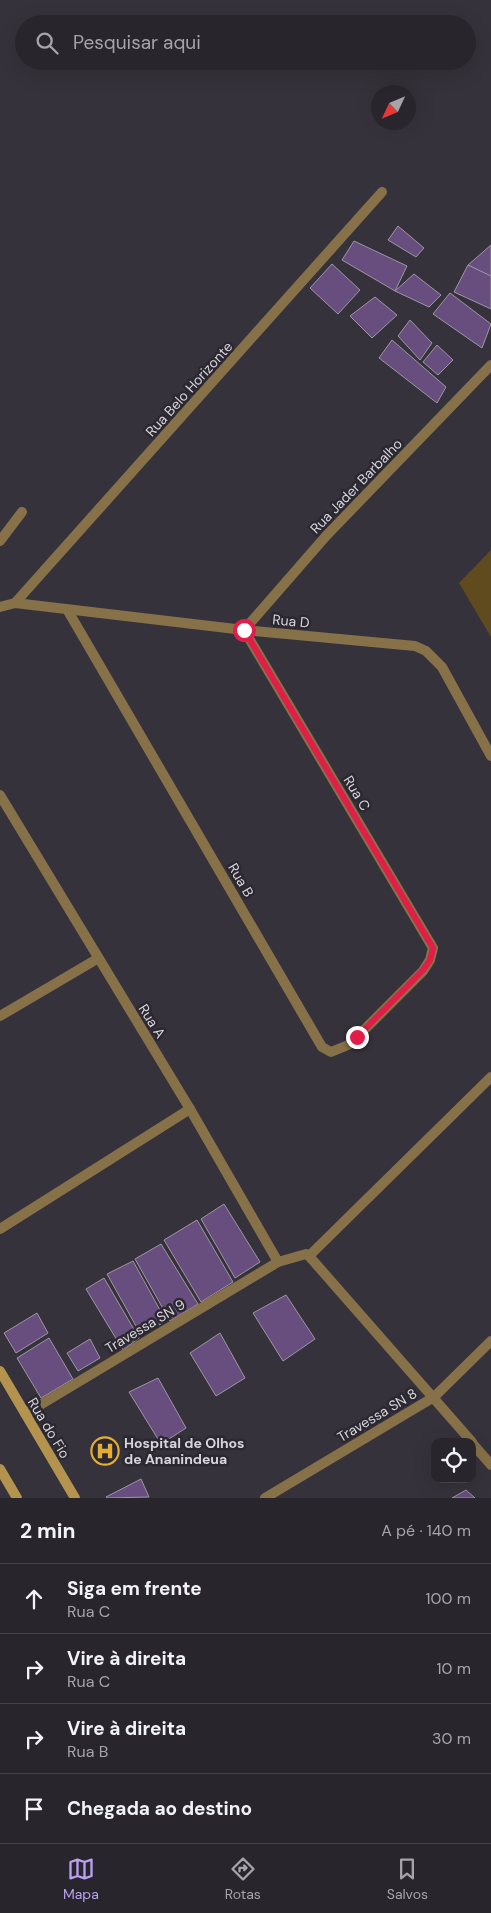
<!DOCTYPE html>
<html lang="pt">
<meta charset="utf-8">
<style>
:root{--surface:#28262c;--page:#302e34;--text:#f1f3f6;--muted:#a5a5a9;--line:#444348;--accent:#bca0f2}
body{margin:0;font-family:"DM Sans",sans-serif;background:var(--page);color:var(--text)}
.controls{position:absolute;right:15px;bottom:15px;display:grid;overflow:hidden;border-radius:10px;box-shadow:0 5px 20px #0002}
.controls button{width:45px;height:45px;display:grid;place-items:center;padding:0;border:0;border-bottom:1px solid var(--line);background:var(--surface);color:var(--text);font:25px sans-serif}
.compass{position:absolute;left:371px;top:85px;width:45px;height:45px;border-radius:50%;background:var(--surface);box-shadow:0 5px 20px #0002;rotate:226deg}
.stop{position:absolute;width:15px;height:15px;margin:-11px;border:4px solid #e11d48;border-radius:50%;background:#fff}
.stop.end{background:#e11d48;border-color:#fff;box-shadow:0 1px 5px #0008}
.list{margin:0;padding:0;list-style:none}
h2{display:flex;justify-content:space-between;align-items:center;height:65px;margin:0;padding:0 20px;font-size:21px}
h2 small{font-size:16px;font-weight:400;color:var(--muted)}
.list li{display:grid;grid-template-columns:32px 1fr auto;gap:15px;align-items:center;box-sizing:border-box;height:70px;padding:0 20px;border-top:1px solid var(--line)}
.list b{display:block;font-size:19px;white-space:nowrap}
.list p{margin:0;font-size:16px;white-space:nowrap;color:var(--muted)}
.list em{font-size:16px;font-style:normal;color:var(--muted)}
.icon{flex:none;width:28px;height:28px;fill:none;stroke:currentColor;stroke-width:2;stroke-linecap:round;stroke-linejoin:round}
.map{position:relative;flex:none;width:491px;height:1498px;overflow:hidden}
.search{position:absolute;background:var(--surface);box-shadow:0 5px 20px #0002;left:15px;right:15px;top:15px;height:55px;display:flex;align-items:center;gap:12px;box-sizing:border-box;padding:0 18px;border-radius:28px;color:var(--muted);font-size:19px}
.sheet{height:345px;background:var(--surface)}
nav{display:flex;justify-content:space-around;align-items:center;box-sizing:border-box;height:70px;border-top:1px solid var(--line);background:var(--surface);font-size:14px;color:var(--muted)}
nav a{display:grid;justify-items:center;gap:2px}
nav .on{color:var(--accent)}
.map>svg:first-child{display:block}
.green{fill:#604b1e}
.building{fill:#674e7f;stroke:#9c97a2}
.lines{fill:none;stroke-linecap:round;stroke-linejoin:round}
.lane{stroke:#867148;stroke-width:10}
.street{stroke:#867148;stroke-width:10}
.secondary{stroke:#b3934e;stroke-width:10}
.route{stroke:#e11d48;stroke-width:6}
.labels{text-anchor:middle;stroke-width:5;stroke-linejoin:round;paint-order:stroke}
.street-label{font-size:14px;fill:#d7d4da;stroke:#2c2831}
.poi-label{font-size:14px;font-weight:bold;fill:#d7d4da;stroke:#2c2831;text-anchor:start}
</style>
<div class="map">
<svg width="491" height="1498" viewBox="0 0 491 1498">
<rect width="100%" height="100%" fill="#36323b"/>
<polygon class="green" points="491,550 491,637 459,583"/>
<g class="building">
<polygon points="398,226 424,248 416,257 388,240"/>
<polygon points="354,241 407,266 395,291 342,260"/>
<polygon points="491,245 491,278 468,265"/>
<polygon points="332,264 360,290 338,314 310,288"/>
<polygon points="468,265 491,276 491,309 454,292"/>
<polygon points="414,274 441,295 429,307 395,291"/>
<polygon points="450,293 491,324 482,348 433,314"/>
<polygon points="375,297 397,315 372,338 350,316"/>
<polygon points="410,320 432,343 420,360 398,336"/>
<polygon points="392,340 446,387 437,403 379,358"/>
<polygon points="437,345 453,360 438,375 423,362"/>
<polygon points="224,1204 260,1262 235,1278 201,1219"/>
<polygon points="197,1220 233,1282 201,1302 164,1240"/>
<polygon points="161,1244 198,1304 170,1321 135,1259"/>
<polygon points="133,1261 166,1321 141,1335 107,1274"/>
<polygon points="104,1278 139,1338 123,1350 86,1289"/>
<polygon points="286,1295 315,1339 283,1361 253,1313"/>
<polygon points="37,1313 48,1333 16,1353 4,1333"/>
<polygon points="220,1333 245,1378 216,1396 190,1353"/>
<polygon points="49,1338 73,1379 41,1398 17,1358"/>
<polygon points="90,1339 100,1358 78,1371 67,1353"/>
<polygon points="158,1378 186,1428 161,1444 129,1392"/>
<polygon points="141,1479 149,1497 107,1498 106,1497"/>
<polygon points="466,1490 475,1498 452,1498"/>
</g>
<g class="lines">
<polyline class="lane" points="0,541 22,512"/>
<g class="street">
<polyline points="15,603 382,192"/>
<polyline points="0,607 15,603 244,630 415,646 426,651 442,667 491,756"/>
<polyline points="68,611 322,1047 331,1052 348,1045 357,1037 423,971 430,960 433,948 244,630 326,536 491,365"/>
<polyline points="0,795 190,1109 278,1262"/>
<polyline points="0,1016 97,959"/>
<polyline points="0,1229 190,1109"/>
<polyline points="309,1256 491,1077"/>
<polyline points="309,1256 472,1442"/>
<polyline points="25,1414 278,1262 306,1254 309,1256"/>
<polyline points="472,1443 491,1465"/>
<polyline points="265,1498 434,1397 491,1341"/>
</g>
<g class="secondary">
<polyline points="0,1371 75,1498"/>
<polyline points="0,1469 17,1498"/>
</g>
</g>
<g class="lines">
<polyline class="route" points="244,630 433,948 430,960 423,970 357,1037"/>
</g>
<defs>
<g id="hospital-ring" transform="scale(1.4375)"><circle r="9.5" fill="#2c2831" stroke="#e2af34" stroke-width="1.5"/><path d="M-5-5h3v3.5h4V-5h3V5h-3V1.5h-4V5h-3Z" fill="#e2af34"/></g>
</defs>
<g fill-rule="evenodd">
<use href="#hospital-ring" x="105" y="1451"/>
</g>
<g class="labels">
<g class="street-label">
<text transform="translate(189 389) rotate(-48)" y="5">Rua Belo Horizonte</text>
<text transform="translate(356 486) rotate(-46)" y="5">Rua Jader Barbalho</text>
<text transform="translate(291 621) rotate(5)" y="5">Rua D</text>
<text transform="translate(357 793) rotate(59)" y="5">Rua C</text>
<text transform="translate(241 880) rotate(60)" y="5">Rua B</text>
<text transform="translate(152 1021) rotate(58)" y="5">Rua A</text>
<text transform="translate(145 1326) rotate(-31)" y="5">Travessa SN 9</text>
<text transform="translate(377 1415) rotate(-31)" y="5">Travessa SN 8</text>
<text transform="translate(49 1428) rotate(59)" y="5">Rua do Fio</text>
</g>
<g class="poi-label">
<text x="124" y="1448">Hospital de Olhos<tspan x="124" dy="16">de Ananindeua</tspan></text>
</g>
</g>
</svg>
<div class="controls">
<button><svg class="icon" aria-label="locate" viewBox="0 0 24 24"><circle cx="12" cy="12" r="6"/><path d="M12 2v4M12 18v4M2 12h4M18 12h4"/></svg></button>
</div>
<svg class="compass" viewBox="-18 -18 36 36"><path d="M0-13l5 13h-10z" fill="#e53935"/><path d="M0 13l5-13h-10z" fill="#a5a5a9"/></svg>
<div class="stop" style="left:244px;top:630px"></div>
<div class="stop end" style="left:357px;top:1037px"></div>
<div class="search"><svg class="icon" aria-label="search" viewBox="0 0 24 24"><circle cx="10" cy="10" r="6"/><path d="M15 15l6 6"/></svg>Pesquisar aqui</div>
</div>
<section class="sheet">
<h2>2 min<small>A pé · 140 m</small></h2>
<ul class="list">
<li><svg class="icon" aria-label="ahead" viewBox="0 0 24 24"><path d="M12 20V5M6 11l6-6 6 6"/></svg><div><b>Siga em frente</b><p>Rua C</p></div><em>100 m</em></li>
<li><svg class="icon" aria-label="right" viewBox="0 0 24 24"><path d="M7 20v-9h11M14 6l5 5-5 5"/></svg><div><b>Vire à direita</b><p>Rua C</p></div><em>10 m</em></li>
<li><svg class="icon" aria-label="right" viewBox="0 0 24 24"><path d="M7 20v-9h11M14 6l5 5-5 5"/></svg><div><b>Vire à direita</b><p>Rua B</p></div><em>30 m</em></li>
<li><svg class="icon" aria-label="arrive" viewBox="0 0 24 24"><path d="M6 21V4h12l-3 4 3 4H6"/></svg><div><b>Chegada ao destino</b></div></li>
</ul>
</section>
<nav>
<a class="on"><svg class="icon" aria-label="map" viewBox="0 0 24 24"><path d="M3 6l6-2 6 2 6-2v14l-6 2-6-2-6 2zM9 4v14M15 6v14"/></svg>Mapa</a>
<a><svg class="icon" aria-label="directions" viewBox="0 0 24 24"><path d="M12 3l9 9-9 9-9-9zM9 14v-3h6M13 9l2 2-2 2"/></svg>Rotas</a>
<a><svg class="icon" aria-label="saved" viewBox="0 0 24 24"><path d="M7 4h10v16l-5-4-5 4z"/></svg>Salvos</a>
</nav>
